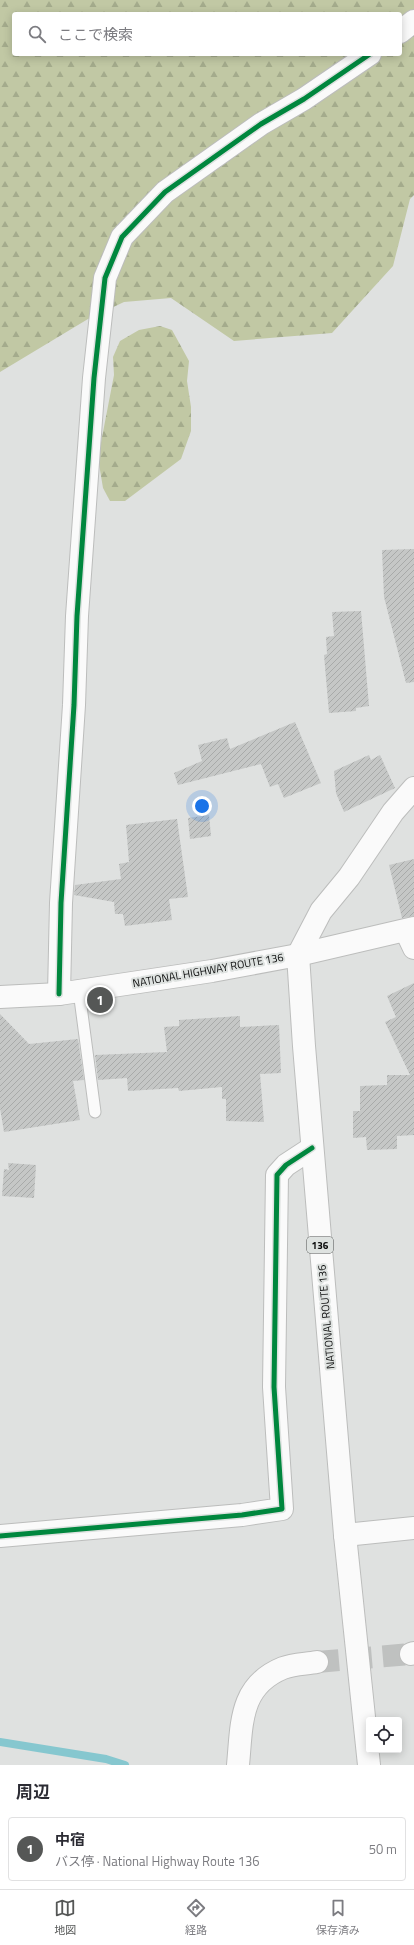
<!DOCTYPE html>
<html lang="ja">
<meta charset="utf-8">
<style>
:root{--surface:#fff;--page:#f7f7f7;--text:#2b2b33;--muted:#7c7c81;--line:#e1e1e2;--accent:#555756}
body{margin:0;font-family:"Titillium Web","Noto Sans JP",sans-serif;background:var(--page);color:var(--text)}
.controls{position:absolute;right:12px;bottom:12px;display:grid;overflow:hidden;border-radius:4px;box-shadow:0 2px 10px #0003}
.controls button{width:36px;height:36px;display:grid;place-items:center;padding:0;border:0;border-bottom:1px solid var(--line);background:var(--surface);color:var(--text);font:20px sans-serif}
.you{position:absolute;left:202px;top:806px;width:14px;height:14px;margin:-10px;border:3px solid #fff;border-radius:50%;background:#1a73e8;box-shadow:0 0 0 6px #1a73e833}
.badge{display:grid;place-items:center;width:26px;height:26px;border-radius:50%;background:var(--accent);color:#fff;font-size:13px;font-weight:700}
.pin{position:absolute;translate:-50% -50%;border:2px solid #fff;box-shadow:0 1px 4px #0006}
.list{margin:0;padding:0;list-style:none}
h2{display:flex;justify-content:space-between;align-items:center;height:52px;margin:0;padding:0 16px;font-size:17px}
h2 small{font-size:13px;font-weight:400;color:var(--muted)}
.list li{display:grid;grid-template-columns:26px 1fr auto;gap:12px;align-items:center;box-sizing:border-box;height:64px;margin:0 8px 8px;padding:0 8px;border:1px solid var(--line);border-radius:4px}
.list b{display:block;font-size:15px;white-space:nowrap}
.list p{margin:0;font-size:13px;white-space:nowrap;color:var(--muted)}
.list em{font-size:13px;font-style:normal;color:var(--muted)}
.icon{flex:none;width:22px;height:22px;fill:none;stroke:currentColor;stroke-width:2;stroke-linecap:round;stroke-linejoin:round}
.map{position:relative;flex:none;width:414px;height:1765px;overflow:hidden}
.search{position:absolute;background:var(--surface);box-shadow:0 2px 10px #0003;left:12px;right:12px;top:12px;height:44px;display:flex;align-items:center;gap:10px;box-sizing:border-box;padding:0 14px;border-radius:4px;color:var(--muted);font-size:15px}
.sheet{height:124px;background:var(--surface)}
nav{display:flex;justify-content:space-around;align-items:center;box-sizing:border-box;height:56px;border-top:1px solid var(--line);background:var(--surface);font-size:11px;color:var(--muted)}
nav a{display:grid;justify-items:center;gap:2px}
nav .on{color:var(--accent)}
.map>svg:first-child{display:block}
.forest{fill:url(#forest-firs);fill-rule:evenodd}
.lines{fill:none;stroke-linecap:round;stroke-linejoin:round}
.stream{stroke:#86c7cf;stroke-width:8}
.building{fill:url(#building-hatch)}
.minor-tunnel{stroke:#bfc1c0;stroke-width:22;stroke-dasharray:22 11;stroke-linecap:butt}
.service-casing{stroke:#bcbdbc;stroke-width:13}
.minor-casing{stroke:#bcbdbc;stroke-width:24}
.tertiary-casing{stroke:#bcbdbc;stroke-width:24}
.trunk-casing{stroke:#bcbdbc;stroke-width:24}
.motorway-casing{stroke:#bcbdbc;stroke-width:24}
.service{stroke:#fafafa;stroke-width:11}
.minor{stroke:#fafafa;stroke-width:22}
.tertiary{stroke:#fafafa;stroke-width:22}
.trunk{stroke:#fafafa;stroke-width:22}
.motorway{stroke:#fafafa;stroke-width:22}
.cycleway-casing{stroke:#dee2e0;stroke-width:8}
.cycleway{stroke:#00873e;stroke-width:5}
.labels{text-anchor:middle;stroke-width:4;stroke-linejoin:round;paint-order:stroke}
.shield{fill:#dee2e0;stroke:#4a4c4c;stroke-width:1}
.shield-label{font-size:10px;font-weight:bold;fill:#0b0c0c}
.street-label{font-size:11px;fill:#0b0c0c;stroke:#dee2e0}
</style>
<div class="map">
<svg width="414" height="1765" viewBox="0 0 414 1765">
<defs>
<pattern id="forest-firs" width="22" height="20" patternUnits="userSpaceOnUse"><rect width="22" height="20" fill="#c1c8a4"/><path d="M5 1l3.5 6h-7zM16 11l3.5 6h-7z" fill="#a4ab8c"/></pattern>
<pattern id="building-hatch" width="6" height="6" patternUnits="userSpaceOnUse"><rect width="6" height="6" fill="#c5c7c6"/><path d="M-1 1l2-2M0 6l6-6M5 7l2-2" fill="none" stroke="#a8aaa9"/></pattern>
</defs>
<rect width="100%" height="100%" fill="#dfe1e0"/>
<g class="forest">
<path d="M0 0H414V195L410 199 393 266 332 333 234 341 171 298 124 302 88 319 0 372ZM14 14H400V54H14Z"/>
<polygon points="160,326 172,330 189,361 187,381 191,407 191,431 181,459 125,501 110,501 103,488 98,458 114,375 113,357 120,341 139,330"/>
</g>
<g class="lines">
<polyline class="stream" points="0,1742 106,1759 125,1765"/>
</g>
<g class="building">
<polygon points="414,549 414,682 406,683 384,597 382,550"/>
<polygon points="361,611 369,706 356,708 356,711 329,713 324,655 327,654 326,637 334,636 332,612"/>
<polygon points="295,722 321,783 284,798 278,784 270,787 261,764 178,785 174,773 202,761 198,745 227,738 230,749"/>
<polygon points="369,755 371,760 380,755 395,788 344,812 336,793 334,771"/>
<polygon points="209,815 211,836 190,839 188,818"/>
<polygon points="177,819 188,897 169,899 172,920 125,926 123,914 115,914 114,902 74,895 75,885 121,879 119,864 129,862 126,825"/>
<polygon points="414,859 414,916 402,918 389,865"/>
<polygon points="414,983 414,1135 397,1136 397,1149 367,1150 366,1137 353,1138 353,1111 360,1111 360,1086 387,1085 387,1075 410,1075 385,1022 396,1017 387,996"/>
<polygon points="0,1014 29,1044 78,1039 84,1080 73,1081 80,1120 4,1132 0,1108"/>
<polygon points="240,1016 240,1027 279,1025 281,1073 260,1074 264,1122 226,1121 226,1099 222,1099 222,1087 179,1091 178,1088 128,1091 127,1078 98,1080 95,1055 167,1052 164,1027 179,1026 179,1020"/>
<polygon points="8,1163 36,1165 34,1198 2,1196 4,1169 9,1170"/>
</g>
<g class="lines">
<polyline class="minor-tunnel" points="317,1662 411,1654"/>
<g class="service-casing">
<polyline id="service" points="79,991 95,1112"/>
</g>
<g class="minor-casing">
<g id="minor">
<polyline points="400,32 414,21"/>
<polyline points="406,931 414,948"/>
<polyline points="298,955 321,911 349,877 393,812 414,788"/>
<polyline points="59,994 61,903 74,705 77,616 94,378 105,278 122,237 165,192 261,124 304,99 370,54"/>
<polyline points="0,1536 242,1515 282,1509 274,1387 277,1175 286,1165 312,1148"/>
<polyline points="411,1654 414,1653"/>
<path d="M238 1765C242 1724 239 1686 283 1668 293 1664 306 1664 317 1662"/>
</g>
</g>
<g class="tertiary-casing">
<polyline id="tertiary" points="345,1535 369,1765"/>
</g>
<g class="trunk-casing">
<g id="trunk">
<polyline points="298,955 304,1046 345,1535"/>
<polyline points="0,997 59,994 212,971 298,955 414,928"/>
</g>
</g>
<g class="motorway-casing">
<polyline id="motorway" points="345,1535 414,1528"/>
</g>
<use href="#service" class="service"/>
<use href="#minor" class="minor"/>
<use href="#tertiary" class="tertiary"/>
<use href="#trunk" class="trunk"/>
<use href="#motorway" class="motorway"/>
<g class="cycleway-casing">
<g id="cycleway">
<polyline points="59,994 61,903 74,705 77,616 94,378 105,278 122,237 165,192 261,124 304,99 370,54"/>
<polyline points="0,1536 242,1515 282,1509 274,1387 277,1175 286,1165 312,1148"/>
</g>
</g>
<use href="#cycleway" class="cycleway"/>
</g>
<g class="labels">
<rect class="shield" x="307" y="1237" width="26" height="16" rx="3"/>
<g class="shield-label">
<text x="320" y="1249">136</text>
</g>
<g class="street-label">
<text transform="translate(208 970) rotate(-10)" y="4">NATIONAL HIGHWAY ROUTE 136</text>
<text transform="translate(326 1317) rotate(-95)" y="4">NATIONAL ROUTE 136</text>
</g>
</g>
</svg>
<div class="controls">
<button><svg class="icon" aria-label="locate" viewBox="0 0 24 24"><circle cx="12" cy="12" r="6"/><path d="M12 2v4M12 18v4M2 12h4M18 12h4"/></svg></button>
</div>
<div class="you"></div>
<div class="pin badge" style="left:100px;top:1000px">1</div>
<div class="search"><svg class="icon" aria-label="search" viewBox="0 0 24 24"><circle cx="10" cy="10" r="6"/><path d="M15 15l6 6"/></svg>ここで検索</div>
</div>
<section class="sheet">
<h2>周辺<small></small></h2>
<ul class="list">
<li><span class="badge">1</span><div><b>中宿</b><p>バス停 · National Highway Route 136</p></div><em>50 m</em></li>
</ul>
</section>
<nav>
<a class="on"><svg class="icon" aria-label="map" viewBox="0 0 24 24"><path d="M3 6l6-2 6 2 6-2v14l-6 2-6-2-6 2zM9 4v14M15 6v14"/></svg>地図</a>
<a><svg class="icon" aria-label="directions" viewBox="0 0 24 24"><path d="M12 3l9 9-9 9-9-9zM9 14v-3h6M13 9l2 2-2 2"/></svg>経路</a>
<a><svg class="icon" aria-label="saved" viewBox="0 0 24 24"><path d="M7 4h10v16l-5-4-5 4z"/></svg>保存済み</a>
</nav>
